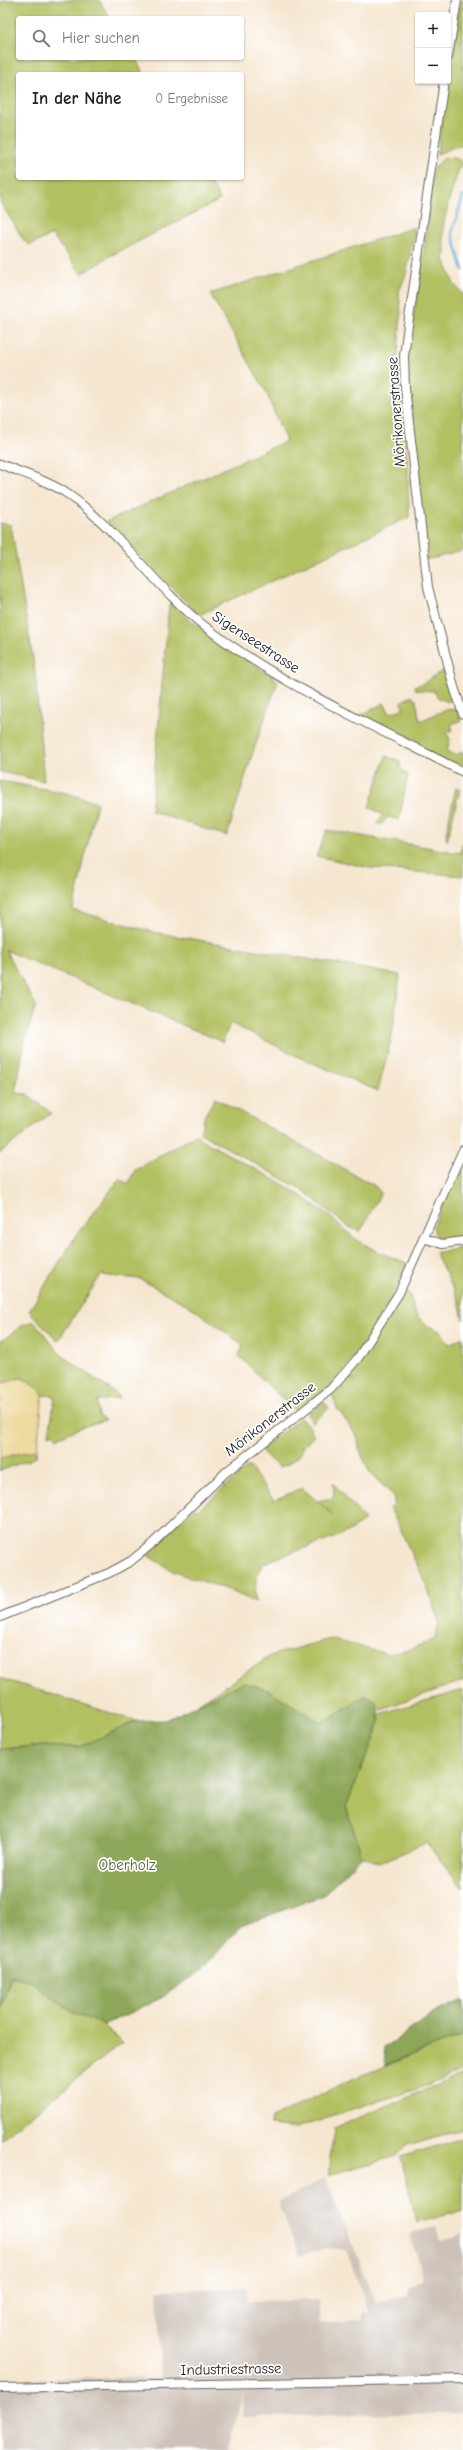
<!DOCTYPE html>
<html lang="de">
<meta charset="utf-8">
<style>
:root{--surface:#fff;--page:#f2f2f2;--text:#222;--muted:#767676;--line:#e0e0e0}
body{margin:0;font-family:"Comic Neue",sans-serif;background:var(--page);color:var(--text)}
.controls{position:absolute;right:12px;top:12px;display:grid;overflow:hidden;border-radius:4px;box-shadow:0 1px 3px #0004}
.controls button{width:36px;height:36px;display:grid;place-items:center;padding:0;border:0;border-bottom:1px solid var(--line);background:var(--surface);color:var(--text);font:20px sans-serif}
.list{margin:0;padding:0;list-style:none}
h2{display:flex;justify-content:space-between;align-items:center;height:52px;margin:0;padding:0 16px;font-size:17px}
h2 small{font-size:13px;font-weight:400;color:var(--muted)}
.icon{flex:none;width:22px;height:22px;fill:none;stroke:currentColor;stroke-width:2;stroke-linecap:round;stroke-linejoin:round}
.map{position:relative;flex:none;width:463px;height:2450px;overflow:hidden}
.search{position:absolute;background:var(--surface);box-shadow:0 1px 3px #0004;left:16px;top:16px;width:228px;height:44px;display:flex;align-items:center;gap:10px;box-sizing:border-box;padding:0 14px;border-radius:4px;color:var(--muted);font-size:15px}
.panel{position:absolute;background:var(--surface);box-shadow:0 1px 3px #0004;left:16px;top:72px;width:228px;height:108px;border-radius:4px}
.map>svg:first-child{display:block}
.industrial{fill:#cdc2b9}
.green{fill:#b2c062;stroke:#676e3f}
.forest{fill:#8da658;stroke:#54613a}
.sand{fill:#eeda9e;stroke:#857b5d}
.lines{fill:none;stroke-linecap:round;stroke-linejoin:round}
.stream{stroke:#60a4d5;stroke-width:2.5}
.street-casing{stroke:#68635b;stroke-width:10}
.street{stroke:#fff;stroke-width:8}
.labels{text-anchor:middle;stroke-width:3.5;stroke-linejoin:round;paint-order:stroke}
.street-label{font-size:15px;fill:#1c1c1c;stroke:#fff}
.park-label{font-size:15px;fill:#585e38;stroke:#fff}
</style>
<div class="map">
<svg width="463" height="2450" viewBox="0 0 463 2450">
<rect width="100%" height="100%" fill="#fff"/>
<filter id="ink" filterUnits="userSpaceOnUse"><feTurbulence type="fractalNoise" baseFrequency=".025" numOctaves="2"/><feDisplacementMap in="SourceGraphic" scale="8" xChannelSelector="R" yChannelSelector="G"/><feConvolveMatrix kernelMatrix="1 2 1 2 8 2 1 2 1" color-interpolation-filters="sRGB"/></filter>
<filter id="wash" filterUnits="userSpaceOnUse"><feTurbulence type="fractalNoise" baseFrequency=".012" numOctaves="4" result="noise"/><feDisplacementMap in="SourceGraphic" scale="16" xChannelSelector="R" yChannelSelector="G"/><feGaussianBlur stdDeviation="0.9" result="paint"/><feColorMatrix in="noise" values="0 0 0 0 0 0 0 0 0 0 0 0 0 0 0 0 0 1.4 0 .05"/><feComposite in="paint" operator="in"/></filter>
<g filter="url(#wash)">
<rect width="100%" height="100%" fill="#f5e6cf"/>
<polygon class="industrial" points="326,2178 376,2302 407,2295 407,2288 423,2280 410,2233 436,2227 440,2240 463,2234 463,2413 242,2417 243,2395 227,2450 0,2450 0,2379 160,2378 158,2290 246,2288 248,2301 319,2300 319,2323 362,2320 363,2311 370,2314 346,2250 326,2248 300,2256 280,2209 279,2201"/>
<g class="green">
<polygon points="6,0 99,0 110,18 18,18 18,58 135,58 144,74 18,74 18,178 208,178 220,200 108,257 82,274 52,235 30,245 25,242 0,202 0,3"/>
<polygon points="460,0 463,0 463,144 437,154"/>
<path d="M444 158H456L462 162C455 178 443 217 443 234 443 243 447 251 444 259L454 284 463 294V551L426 560 407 358 424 251 433 169Z"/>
<polygon points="415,227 407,271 399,292 401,313 397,367 408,467 409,517 199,615 106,522 286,441 265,390 210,294"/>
<polygon points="0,523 11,525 35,672 44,781 0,772"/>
<polygon points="173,603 190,620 278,681 252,755 227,836 151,811 169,605"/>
<polygon points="443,670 452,697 448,702 437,697 434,691 416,690 415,686 422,684"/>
<polygon points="412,696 416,700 420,721 445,710 456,709 461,721 451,724 453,730 446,732 450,739 447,751 456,755 463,752 463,771 359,716 384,703 390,713 403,709 402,701"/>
<polygon points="386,756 400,761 400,768 408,775 399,820 388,817 381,825 377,823 383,815 369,807"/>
<polygon points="0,781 67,793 97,803 73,910 153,932 400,975 392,1036 378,1091 303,1059 230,1023 223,1042 5,950 36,1005 26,1036 15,1093 27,1094 51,1113 0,1153"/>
<polygon points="456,787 460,788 447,841 446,833"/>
<polygon points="327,830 460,853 463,842 463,876 370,868 316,856"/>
<polygon points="215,1098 375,1186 381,1193 360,1232 347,1226 301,1189 200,1133 205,1115"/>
<path d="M196 1135 204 1141 288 1187 326 1213 354 1238 378 1252 407 1263C394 1298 355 1362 328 1388 318 1397 307 1404 296 1412L239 1356 243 1345 194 1309 140 1279 101 1275 58 1341 29 1311 75 1237 120 1178 128 1184 135 1170Z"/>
<polygon points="463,1159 463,1236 442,1242 435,1234 433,1227"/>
<polygon points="463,1247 463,1320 459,1301 435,1252 444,1252"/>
<path d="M403 1290C414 1294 411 1306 416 1314 421 1323 432 1329 441 1331L449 1344 463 1337V1681L378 1710 376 1701 367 1695 321 1723 270 1691 244 1682 193 1707 272 1655 330 1639 388 1654 409 1650 435 1638 439 1622 426 1584 390 1508 394 1506V1496L370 1473 359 1449 358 1438 337 1408 332 1394 349 1378 355 1380 347 1377Z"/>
<polygon points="32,1321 37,1325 61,1355 117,1394 119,1398 97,1401 99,1416 105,1420 82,1427 57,1438 53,1433 49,1435 55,1396 43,1395 23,1377 0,1384 0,1342 20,1327"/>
<polygon points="324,1402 329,1408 312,1423 308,1413"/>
<path d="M300 1418 309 1426 314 1436 303 1447 301 1446 303 1450C295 1458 292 1465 279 1467L264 1454 261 1448Z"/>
<polygon points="35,1450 36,1457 0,1471 0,1458"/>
<path d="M249 1466 274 1500 302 1488 333 1515 318 1501 332 1498 334 1495 333 1483 365 1520C336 1544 295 1547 262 1565L256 1579 255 1602 226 1589 174 1572 147 1555 194 1507 198 1510Z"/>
<polygon points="0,1678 136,1721 80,1747 34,1746 0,1749"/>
<polygon points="463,1690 463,1888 426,1843 379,1863 362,1856 346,1807 380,1722 379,1714"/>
<polygon points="11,1976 29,1980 73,2012 104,2025 122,2043 0,2140 0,2012"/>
<polygon points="463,2035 463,2070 429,2085 297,2128 270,2125 271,2119 345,2082"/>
<polygon points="463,2074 463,2129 407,2145 397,2156 328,2175 334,2128"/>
<polygon points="463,2138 463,2210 417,2223 401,2157"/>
</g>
<g class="forest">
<polygon points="244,1682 270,1691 321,1723 367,1695 376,1701 380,1722 346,1807 362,1856 324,1895 241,1926 202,1969 163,1997 104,2025 73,2012 29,1980 11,1976 0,2012 0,1749 34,1746 80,1747 136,1721 166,1720"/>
<polygon points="463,2000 463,2035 385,2065 384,2048 436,2012"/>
</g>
<polygon class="sand" points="21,1378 39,1389 43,1395 36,1457 35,1450 0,1458 0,1384"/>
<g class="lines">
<polyline class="stream" points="463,196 452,233 463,270"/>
</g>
</g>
<g filter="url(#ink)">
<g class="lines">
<g class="street-casing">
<g id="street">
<polyline points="448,57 457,0"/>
<polyline points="444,81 408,325 404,356 405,388 428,587 454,687 463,714"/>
<path d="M0 464C22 473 49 481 69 495 120 531 154 586 203 625 280 685 376 727 463 772"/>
<polyline points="423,1238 443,1244 463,1241"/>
<polyline points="0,1617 109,1573 131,1561 153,1543 226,1472 331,1389 358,1358 399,1293 463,1150"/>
<polyline points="0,2388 463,2379"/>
</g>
</g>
<use href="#street" class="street"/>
</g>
</g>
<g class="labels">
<g class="street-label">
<text transform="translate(396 412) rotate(-94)" y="5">Mörikonerstrasse</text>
<text transform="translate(256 642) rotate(33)" y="5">Sigenseestrasse</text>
<text transform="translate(270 1419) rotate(-38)" y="5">Mörikonerstrasse</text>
<text transform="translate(231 2369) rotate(-1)" y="5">Industriestrasse</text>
</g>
<g class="park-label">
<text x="127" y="1870">Oberholz</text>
</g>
</g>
</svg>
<div class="controls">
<button>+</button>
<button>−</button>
</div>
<div class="search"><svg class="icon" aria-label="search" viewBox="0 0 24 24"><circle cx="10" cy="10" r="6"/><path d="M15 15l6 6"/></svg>Hier suchen</div>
<section class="panel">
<h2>In der Nähe<small>0 Ergebnisse</small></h2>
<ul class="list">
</ul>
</section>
</div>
